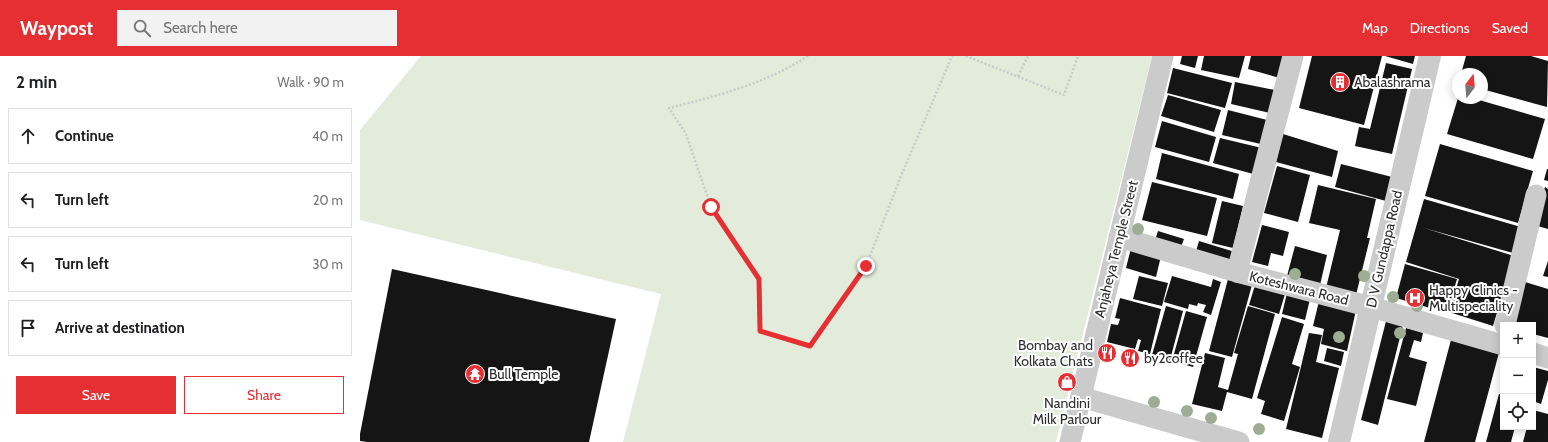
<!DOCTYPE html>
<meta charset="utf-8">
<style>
:root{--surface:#fff;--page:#f2f2f2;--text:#202124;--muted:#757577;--line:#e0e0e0;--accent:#e62f33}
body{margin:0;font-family:Cabin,sans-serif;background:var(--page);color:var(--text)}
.controls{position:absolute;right:12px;bottom:12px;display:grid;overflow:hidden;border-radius:0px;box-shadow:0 2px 10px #0003}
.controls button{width:36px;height:36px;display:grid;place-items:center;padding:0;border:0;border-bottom:1px solid var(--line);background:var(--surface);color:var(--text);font:20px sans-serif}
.compass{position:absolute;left:1092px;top:12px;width:36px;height:36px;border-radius:50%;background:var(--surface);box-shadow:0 2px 10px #0003;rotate:16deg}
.stop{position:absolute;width:12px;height:12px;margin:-9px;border:3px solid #e62f33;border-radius:50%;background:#fff}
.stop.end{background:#e62f33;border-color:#fff;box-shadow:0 1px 4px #0008}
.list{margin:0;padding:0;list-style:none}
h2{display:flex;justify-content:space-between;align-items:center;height:52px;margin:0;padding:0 16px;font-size:17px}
h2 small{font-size:13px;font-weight:400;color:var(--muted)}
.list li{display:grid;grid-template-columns:26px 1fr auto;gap:12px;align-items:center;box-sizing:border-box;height:56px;margin:0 8px 8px;padding:0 8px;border:1px solid var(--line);border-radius:0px}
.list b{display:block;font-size:15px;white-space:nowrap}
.list em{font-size:13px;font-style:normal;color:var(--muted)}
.actions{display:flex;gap:8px;padding:12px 16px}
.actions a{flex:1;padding:9px 0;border:1px solid var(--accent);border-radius:0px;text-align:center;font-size:14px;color:var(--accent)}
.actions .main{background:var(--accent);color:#fff}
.icon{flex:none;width:22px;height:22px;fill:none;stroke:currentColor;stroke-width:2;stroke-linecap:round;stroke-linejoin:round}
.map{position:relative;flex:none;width:1188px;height:386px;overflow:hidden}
header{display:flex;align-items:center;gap:24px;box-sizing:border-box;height:56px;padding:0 20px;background:var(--accent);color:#fff}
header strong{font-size:19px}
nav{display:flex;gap:22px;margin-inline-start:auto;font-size:14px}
.search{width:280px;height:36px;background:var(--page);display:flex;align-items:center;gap:10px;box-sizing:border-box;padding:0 14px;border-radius:0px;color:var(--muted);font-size:15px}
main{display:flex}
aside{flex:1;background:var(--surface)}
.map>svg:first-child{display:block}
.green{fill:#e3ebdb}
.building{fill:#151515}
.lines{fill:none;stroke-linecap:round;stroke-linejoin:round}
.path{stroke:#cbcbcb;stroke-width:2.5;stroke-dasharray:2 2;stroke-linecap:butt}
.minor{stroke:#cbcbcb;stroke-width:21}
.tertiary{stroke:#cbcbcb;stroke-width:22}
.tree{fill:#9eac93}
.route{stroke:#e62f33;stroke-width:5}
.labels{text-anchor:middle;stroke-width:4;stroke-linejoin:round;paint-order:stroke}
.poi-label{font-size:14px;fill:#2e2e2e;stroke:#fff;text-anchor:start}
.street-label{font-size:14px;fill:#2e2e2e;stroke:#fff}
</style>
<header>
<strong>Waypost</strong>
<div class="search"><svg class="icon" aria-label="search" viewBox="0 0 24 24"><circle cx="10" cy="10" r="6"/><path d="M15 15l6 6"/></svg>Search here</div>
<nav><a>Map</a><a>Directions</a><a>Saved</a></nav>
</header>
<main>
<aside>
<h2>2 min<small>Walk · 90 m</small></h2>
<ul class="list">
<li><svg class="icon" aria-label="ahead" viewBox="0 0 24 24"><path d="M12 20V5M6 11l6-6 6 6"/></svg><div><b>Continue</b></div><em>40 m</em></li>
<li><svg class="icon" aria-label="left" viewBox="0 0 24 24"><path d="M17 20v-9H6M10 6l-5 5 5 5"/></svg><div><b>Turn left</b></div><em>20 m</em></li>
<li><svg class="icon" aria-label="left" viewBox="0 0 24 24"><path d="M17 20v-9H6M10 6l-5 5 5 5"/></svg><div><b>Turn left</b></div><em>30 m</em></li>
<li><svg class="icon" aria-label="arrive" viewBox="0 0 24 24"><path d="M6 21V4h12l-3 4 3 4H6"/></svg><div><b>Arrive at destination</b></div></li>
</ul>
<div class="actions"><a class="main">Save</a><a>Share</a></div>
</aside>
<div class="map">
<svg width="1188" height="386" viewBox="0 0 1188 386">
<rect width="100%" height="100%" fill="#fff"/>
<polygon class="green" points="61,0 792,0 696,386 263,386 301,238 0,164 0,74"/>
<g class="building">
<polygon points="822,0 838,0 835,12 820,8"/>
<polygon points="844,0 885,0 879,22 841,14"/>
<polygon points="891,0 927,0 923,23 888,13"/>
<polygon points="952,0 1022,0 1004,69 939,52"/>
<polygon points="1025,0 1055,0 1053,8"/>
<polygon points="1106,0 1171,0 1188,5 1187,51 1122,33 1122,18 1101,18"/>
<polygon points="1026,7 1052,13 1032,98 995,90 999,71 1010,73"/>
<polygon points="813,12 872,27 865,52 807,37"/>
<polygon points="875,26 915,34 910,57 871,48"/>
<polygon points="808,39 861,54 854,76 801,60"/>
<polygon points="1098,42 1112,42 1185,63 1173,103 1087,78"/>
<polygon points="868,54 911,65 905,89 862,79"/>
<polygon points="802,65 856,81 849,106 795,91"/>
<polygon points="923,78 978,95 972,121 916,106"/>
<polygon points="860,82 906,93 897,119 853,107"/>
<polygon points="1080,88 1173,115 1158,167 1065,140"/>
<polygon points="802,97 879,118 873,143 796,123"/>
<polygon points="981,108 1032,121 1026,145 975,131"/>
<polygon points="917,110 950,119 938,166 904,157"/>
<polygon points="1187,113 1188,113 1188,125 1184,124"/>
<polygon points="792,126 857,142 847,180 782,164"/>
<polygon points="958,129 1016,143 1007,182 1010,182 996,239 966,232 980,174 949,167"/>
<polygon points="1185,131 1188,133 1188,173 1171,168"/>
<polygon points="1064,143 1161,171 1153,197 1064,172 1154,200 1133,270 1089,256 1099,223 1046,206"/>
<polygon points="862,145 883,150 873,192 852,187"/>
<polygon points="902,169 929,176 923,200 911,197 908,210 892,206"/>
<polygon points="798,175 824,183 821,191 836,195 839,185 875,196 870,211 794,187"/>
<polygon points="935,190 967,199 960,229 927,220"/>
<polygon points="771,192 801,200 796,221 766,212"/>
<polygon points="1188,205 1188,221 1183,220"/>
<polygon points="1045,208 1097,223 1087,257 1036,242"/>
<polygon points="32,213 256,263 229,386 7,386 0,385 0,378"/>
<polygon points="779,220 808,227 802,250 773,243"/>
<polygon points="812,220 851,231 853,223 861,226 851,259 843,256 846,249 838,247 837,250 829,248 828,253 804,246"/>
<polygon points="868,223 892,229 872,301 849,295"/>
<polygon points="1165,226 1188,233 1188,282 1173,278 1173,269 1152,269"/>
<polygon points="895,229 925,238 919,258 889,249"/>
<polygon points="927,237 950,243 945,264 922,258"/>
<polygon points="760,242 801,253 790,298 778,295 781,284 778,283 775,293 747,286 751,268 758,269 760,263 755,262"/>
<polygon points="959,245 996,254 987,295 961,288 964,273 953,270"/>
<polygon points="806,250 823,255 810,304 792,299"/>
<polygon points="888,250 915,258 892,343 867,336 862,355 832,348 845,297 865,302 858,331 868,334 878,298 874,297"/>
<polygon points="826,255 847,261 833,311 812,305"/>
<polygon points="922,261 944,268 932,308 940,311 924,365 901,358 905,345 897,342"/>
<polygon points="1026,265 1043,269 1018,369 1001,364"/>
<polygon points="1046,272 1063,277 1061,286 1054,284 1049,301 1067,306 1056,350 1027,343"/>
<polygon points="949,277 962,279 956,306 979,312 962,382 926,373"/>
<polygon points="1092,280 1140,293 1115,386 1064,386"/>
<polygon points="967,292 984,296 981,310 964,305"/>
<polygon points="1173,311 1188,315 1188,324 1181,348 1173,345"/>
<polygon points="1139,338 1143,339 1143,371 1155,371 1151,386 1126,386"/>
<polygon points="1173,354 1188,358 1188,386 1163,386 1167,371 1173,371"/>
</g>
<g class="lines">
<g class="path">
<path d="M448 0C407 27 357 40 309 52L326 78 351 151 399 223 400 275 450 290 506 210 541 120 592 0"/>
<polyline points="606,0 704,39 718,0"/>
<polyline points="658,20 668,0"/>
</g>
<g class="minor">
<polyline points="759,181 877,216 1011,251 1143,289"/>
<polyline points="877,216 933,0"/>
<polyline points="1145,269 1176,139"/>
<polyline points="1173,297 1188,302"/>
<polyline points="721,341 879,386"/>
<polyline points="710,386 803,0"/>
</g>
<polyline class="tertiary" points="979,386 1070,0"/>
</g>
<g class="tree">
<circle cx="778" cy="173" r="6"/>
<circle cx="935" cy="218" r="6"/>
<circle cx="1004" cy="220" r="6"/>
<circle cx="1033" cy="241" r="6"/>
<circle cx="1057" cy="250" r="6"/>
<circle cx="1040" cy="277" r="6"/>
<circle cx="979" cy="281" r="6"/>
<circle cx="794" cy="346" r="6"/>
<circle cx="827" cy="355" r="6"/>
<circle cx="851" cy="362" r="6"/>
<circle cx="899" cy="373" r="6"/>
</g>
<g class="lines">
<polyline class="route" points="351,151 399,223 400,275 450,290 506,210"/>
</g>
<defs>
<g id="building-disc" transform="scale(1)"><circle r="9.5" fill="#e62f33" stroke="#fff"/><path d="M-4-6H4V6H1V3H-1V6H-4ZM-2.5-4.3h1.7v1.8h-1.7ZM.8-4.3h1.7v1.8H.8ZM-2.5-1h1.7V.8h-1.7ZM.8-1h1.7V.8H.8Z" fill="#fff"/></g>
<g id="hospital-disc" transform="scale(1)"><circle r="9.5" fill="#e62f33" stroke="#fff"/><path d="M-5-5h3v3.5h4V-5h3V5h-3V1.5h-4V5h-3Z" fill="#fff"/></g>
<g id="restaurant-disc" transform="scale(1)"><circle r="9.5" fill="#e62f33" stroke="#fff"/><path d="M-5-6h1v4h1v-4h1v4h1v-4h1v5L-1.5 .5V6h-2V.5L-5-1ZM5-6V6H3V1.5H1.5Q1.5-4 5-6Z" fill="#fff"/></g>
<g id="temple-disc" transform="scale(1)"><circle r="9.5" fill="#e62f33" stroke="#fff"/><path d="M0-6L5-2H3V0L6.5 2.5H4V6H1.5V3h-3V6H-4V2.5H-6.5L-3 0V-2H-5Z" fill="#fff"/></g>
<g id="shop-disc" transform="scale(1)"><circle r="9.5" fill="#e62f33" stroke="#fff"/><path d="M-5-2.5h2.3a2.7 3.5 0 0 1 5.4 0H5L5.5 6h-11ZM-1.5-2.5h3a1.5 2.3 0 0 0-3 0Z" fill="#fff"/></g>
</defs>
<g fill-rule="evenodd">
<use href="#building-disc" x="980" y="26"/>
<use href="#hospital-disc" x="1055" y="242"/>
<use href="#restaurant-disc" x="747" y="297"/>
<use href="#restaurant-disc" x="770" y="302"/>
<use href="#temple-disc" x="115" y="318"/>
<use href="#shop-disc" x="707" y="326"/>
</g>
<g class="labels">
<g class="poi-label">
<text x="994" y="31">Abalashrama</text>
<text x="1069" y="239">Happy Clinics -<tspan x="1069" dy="16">Multispeciality</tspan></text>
<text x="733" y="294" text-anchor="end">Bombay and<tspan x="733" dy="16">Kolkata Chats</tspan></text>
<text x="784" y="307">by2coffee</text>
<text x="129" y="323">Bull Temple</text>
<text x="707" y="352" text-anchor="middle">Nandini<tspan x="707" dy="16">Milk Parlour</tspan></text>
</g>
<g class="street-label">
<text transform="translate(756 193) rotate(-76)" y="5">Anjaheya Temple Street</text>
<text transform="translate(1024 193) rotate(-77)" y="5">D V Gundappa Road</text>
<text transform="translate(939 232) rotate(14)" y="5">Koteshwara Road</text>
</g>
</g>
</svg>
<div class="controls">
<button>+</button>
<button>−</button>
<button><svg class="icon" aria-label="locate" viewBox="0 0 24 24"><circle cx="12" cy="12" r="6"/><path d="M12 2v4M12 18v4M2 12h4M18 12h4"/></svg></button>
</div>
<svg class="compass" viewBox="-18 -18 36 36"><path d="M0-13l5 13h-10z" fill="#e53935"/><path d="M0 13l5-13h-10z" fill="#757577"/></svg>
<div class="stop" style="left:351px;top:151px"></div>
<div class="stop end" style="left:506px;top:210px"></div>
</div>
</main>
